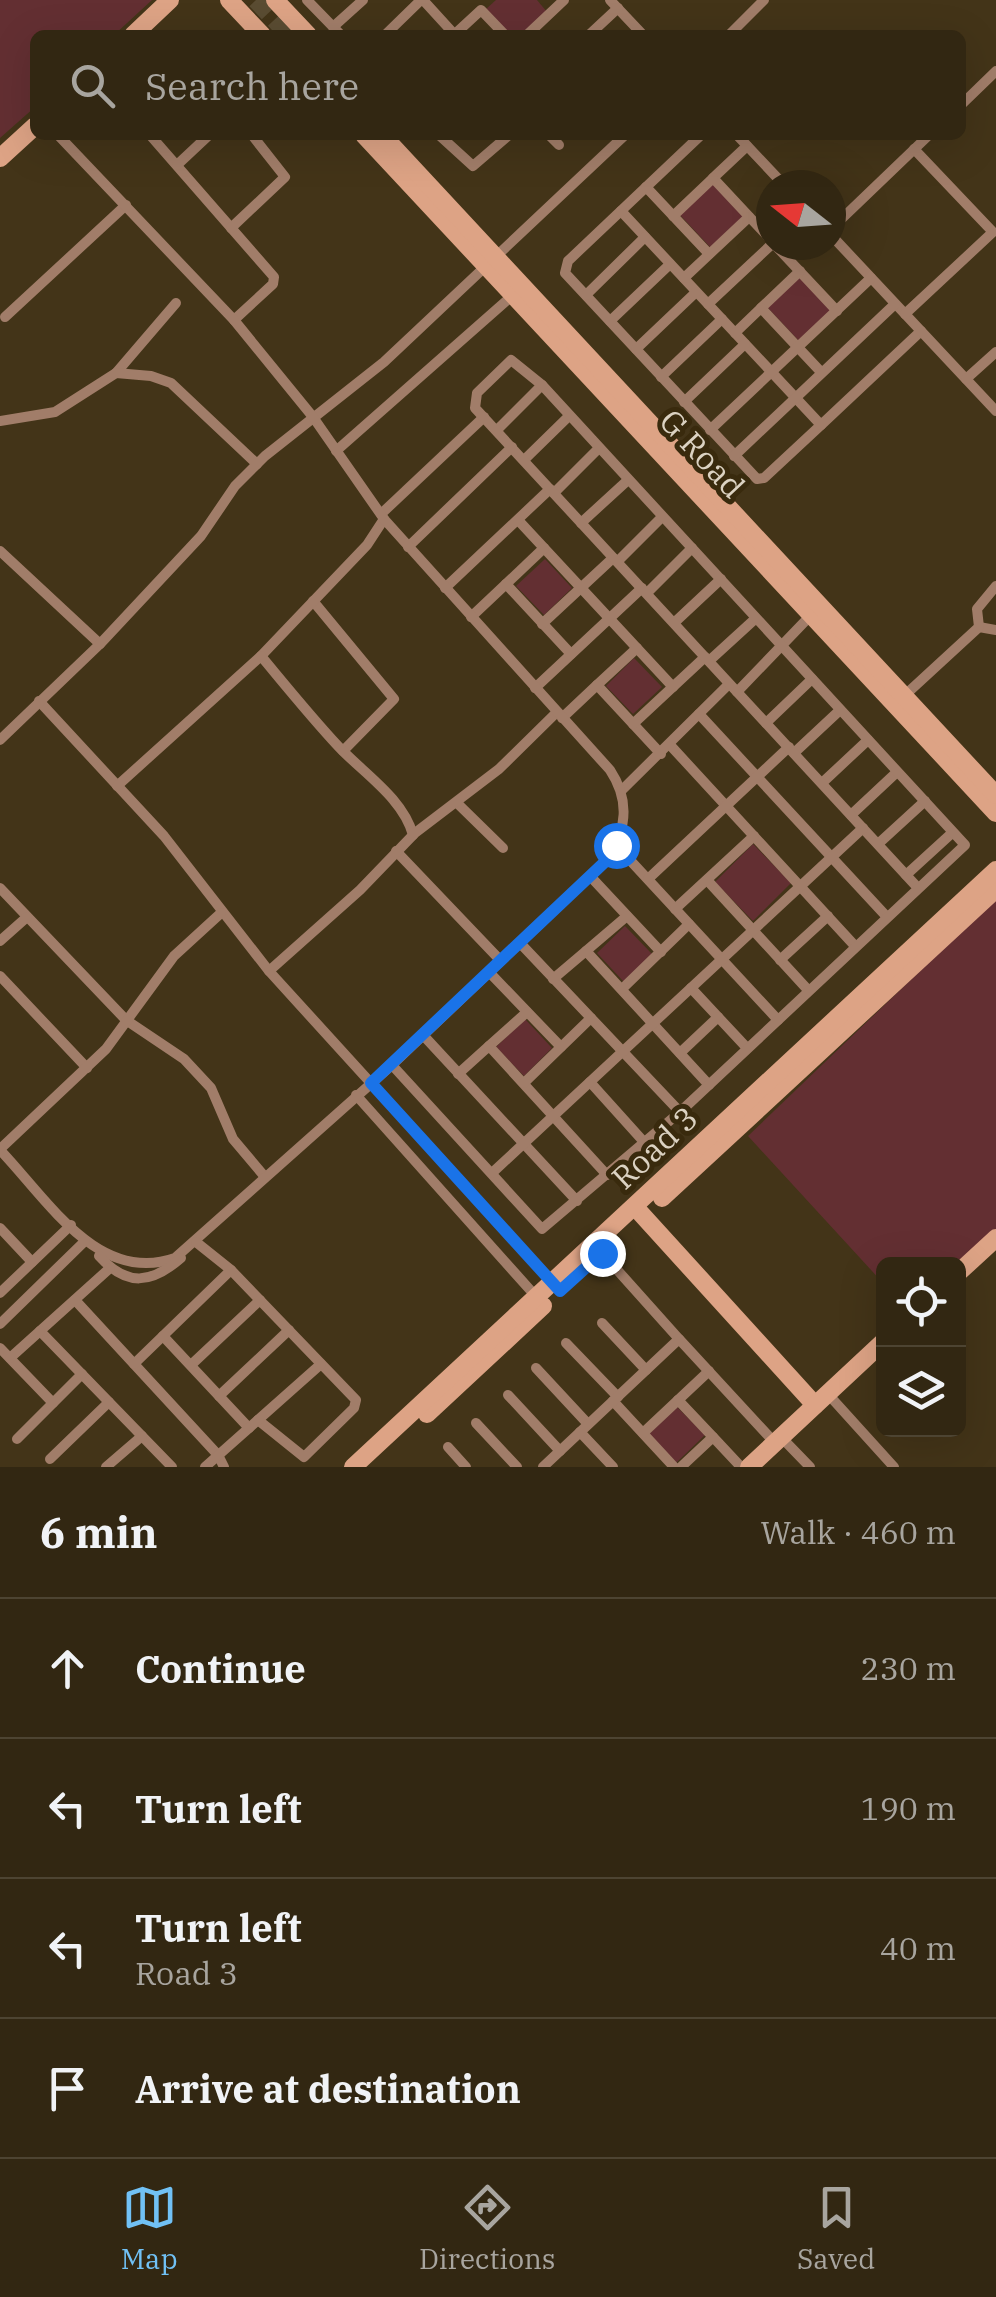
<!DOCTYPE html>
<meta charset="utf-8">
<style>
:root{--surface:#322712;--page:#3a2f1b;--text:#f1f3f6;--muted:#a8a59f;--line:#4d4432;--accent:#71c1f5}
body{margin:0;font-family:"IBM Plex Serif",serif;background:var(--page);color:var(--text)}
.controls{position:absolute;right:30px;bottom:30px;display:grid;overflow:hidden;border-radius:15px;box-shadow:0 10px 40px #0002}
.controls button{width:90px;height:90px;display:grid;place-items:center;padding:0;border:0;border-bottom:2px solid var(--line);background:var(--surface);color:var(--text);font:50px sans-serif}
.compass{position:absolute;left:756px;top:170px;width:90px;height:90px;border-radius:50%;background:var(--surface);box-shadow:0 10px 40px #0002;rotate:287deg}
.stop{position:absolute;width:30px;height:30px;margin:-22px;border:8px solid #1a73e8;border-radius:50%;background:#fff}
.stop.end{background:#1a73e8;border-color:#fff;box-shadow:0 2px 10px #0008}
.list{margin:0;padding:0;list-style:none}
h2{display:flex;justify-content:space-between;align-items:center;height:130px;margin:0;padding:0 40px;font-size:42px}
h2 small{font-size:32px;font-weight:400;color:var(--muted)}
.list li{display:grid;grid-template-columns:65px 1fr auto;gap:30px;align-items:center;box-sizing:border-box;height:140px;padding:0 40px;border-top:2px solid var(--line)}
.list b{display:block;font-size:38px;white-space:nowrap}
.list p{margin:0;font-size:32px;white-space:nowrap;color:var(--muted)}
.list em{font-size:32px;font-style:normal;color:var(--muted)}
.icon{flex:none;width:55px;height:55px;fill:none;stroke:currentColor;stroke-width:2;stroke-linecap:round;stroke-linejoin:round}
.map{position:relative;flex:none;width:996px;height:1467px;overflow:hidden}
.search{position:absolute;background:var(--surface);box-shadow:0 10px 40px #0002;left:30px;right:30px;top:30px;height:110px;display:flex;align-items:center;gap:25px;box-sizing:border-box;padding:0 35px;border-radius:15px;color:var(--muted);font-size:38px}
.sheet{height:690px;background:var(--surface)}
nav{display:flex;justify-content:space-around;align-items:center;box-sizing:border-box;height:140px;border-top:2px solid var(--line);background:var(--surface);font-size:28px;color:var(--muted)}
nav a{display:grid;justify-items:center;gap:5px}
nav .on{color:var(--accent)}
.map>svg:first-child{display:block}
.green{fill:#632f32}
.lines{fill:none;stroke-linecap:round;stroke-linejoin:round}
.secondary-tunnel{stroke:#5a4c32;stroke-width:18;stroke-dasharray:18 9;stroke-linecap:butt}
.street{stroke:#a17d69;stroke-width:10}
.secondary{stroke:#dda385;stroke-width:18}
.route{stroke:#1a73e8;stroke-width:12}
.labels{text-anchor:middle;stroke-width:10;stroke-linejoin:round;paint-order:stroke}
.street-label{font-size:32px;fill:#dbd2c2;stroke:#392a0d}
</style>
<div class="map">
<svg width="996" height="1467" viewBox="0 0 996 1467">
<rect width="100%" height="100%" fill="#433418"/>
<g class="green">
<polygon points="0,0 152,0 114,35 35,35 35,107 0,138"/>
<polygon points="496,0 537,0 547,12 521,35 510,35 486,9"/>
<polygon points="712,183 744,217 711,248 679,214"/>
<polygon points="800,276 832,311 799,341 767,307"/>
<polygon points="545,559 572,588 544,615 516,586"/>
<polygon points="634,658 662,687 633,714 606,686"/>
<polygon points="753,844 791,883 753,921 715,882"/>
<polygon points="996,898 996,1231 958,1265 884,1264 883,1283 748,1136"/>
<polygon points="625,926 653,955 624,982 597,953"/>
<polygon points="525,1019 552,1048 524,1076 496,1047"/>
<polygon points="677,1407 705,1435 676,1463 649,1434"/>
</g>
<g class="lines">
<polyline class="secondary-tunnel" points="256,0 289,35"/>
<g class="street">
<polyline points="307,0 341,35"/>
<polyline points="423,0 455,35"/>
<polyline points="610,0 643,35"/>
<polyline points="333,27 363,0"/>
<polyline points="455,34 481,10 505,35"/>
<polyline points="385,35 421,0"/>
<polyline points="527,35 564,0"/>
<polyline points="589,35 618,8"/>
<polyline points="729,35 764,0"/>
<polyline points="961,105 996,71"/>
<polyline points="150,135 274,277 273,284 234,320"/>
<polyline points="439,135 473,166 509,135"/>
<polyline points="549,135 559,145"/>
<polyline points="701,135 568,261 565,273 757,479 764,478 821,425"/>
<polyline points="737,135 784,185"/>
<polyline points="747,146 713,178 771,240"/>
<polyline points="177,165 209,135"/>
<polyline points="646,187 709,254"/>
<polyline points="621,211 821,425 921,331"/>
<polyline points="673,216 713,178"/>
<polyline points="231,228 285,177 252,135"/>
<polyline points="831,229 929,135"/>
<polyline points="831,235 996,411"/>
<polyline points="775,245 837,311"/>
<polyline points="684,278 749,217"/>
<polyline points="586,295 645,237"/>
<polyline points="708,304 771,245"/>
<polyline points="761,308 800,271"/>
<polyline points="905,314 993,232 914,149"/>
<polyline points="5,317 126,205"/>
<polyline points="610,321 670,264"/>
<polyline points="735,333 761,308 821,372"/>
<polyline points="636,349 696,292"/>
<polyline points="116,373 176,303"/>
<polyline points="661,377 722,319"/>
<polyline points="966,379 996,352"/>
<polyline points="684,402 745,344"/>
<polyline points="0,421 55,412 116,373 151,376 171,383 257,464"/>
<polyline points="497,430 542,385"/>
<polyline points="710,430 871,278"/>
<polyline points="336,451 513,295"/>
<polyline points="734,456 895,304"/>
<polyline points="524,460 569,416"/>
<polyline points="554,493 598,449"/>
<polyline points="381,514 484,417"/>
<polyline points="518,520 673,687"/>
<polyline points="581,523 628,480"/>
<polyline points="408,547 512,447"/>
<polyline points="0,551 100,644"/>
<polyline points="618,561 662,517"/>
<polyline points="506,584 544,548"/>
<polyline points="445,588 550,489"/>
<polyline points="647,593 692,548"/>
<polyline points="313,601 394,699 343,751"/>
<polyline points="471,617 506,584 571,654"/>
<polyline points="675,622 721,579"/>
<polyline points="542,624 613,558"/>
<polyline points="979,627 996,630"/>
<polyline points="261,656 367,545 384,519"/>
<polyline points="709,661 755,619"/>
<polyline points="597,685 637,648"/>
<polyline points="535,688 642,588"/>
<polyline points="737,692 811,615"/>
<polyline points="904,696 979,627 977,609 996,586"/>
<polyline points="39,701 164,836 269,971 560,1291"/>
<polyline points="699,714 887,917"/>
<polyline points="562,718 597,685 661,754"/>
<polyline points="766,723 812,679"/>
<polyline points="633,724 705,657"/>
<polyline points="0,740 100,644 201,536 235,486 265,456 384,362 625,135"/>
<polyline points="670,745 855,946"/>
<polyline points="794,753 839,711"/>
<polyline points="822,783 868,740"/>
<path d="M117 786 261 656C286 686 311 717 338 746 363 773 403 798 413 835"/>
<polyline points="622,790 729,684"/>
<polyline points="457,803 503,848"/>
<polyline points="851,815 897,772"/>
<polyline points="878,844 925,801"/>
<polyline points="616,845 778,1020"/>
<polyline points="396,851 501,961"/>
<polyline points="906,875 952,833"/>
<polyline points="590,876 661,952"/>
<polyline points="648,879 789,747"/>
<polyline points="707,880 808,990"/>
<polyline points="0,888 126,1020 184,1059 211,1088 233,1139 265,1177"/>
<polyline points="675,909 754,836"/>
<polyline points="0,941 27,917"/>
<polyline points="520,943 680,1112"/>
<polyline points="586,951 627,916"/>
<polyline points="780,960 828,916"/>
<polyline points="269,971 360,890 415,833 499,769 557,712"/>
<polyline points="489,972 561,1047"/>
<polyline points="0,976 87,1068"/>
<polyline points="553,979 586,951 709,1085"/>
<polyline points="691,988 747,1048"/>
<polyline points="622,989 689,924"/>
<polyline points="423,1035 577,1201"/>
<polyline points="489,1046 527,1012"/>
<polyline points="680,1053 718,1017"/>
<polyline points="392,1065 542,1229 680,1112 965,845 542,385 511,360 477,393 475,408 918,888"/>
<polyline points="458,1074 489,1046 607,1175"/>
<polyline points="590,1082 644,1142"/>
<polyline points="524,1083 591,1018"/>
<polyline points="356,1095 540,1301"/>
<polyline points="0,1149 106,1049 174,956 221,913"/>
<path d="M0 1150C47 1199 98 1285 175 1258L392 1065 608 859C627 829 630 800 610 770L384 519 313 417 234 320 58 135"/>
<polyline points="492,1173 863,828"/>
<polyline points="0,1228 32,1262"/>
<polyline points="196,1242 231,1270 356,1400 354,1408 304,1457 258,1420"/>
<polyline points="602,1253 679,1339"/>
<path d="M99 1256C127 1287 151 1284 181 1258"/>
<polyline points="110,1268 40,1331 172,1467"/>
<polyline points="0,1293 71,1225"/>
<polyline points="75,1300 218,1455 224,1467"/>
<polyline points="602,1323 646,1370"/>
<polyline points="0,1324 85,1241"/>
<polyline points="163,1336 249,1428"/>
<polyline points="566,1343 618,1397"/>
<polyline points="0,1348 53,1403"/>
<polyline points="10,1358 40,1331"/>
<polyline points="134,1364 231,1270"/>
<polyline points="191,1365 260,1300"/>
<polyline points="536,1368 588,1424"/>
<polyline points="827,1393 894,1467"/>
<polyline points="508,1395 560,1451"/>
<polyline points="219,1396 289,1330"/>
<polyline points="678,1400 713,1437"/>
<polyline points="613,1401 674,1467"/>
<polyline points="476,1423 517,1467"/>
<polyline points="580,1432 613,1467"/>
<polyline points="643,1433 709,1371"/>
<polyline points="781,1437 810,1467"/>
<polyline points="17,1439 82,1374"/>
<polyline points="448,1447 466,1467"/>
<polyline points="50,1459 109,1402"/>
<polyline points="106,1467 142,1436"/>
<polyline points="205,1467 321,1364"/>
<polyline points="543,1467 679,1339 775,1443"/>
<polyline points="681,1467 713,1437 741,1467"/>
</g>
<g class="secondary">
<polyline points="229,0 262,35"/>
<polyline points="275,0 308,35"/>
<polyline points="133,35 170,0"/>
<polyline points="364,135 996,813"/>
<polyline points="382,135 996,795"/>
<polyline points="0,158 35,126"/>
<polyline points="662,1198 996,889"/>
<polyline points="635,1207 815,1405"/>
<polyline points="958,1273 996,1238"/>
<polyline points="427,1414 543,1306"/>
<polyline points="353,1467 996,870"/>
<polyline points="749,1467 884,1341"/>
</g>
</g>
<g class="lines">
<polyline class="route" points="602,1253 560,1291 371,1083 608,859 616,845"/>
</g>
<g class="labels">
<g class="street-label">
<text transform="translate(702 454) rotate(47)" y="11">G Road</text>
<text transform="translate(655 1148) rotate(-43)" y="11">Road 3</text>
</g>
</g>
</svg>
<div class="controls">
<button><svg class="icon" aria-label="locate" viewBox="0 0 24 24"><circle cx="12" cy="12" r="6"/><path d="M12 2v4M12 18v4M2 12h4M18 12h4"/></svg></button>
<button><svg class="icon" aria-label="layers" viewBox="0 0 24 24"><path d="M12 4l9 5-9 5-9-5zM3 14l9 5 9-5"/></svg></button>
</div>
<svg class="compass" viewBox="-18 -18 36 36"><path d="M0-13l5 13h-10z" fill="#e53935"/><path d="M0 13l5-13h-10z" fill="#a8a59f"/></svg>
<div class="stop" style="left:616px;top:845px"></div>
<div class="stop end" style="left:602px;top:1253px"></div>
<div class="search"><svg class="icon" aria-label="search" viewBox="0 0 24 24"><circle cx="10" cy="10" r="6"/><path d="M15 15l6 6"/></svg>Search here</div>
</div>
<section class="sheet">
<h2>6 min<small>Walk · 460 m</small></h2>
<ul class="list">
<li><svg class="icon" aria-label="ahead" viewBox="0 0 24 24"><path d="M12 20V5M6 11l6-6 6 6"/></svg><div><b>Continue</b></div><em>230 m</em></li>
<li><svg class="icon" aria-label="left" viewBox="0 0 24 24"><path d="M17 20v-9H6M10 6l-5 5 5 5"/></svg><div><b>Turn left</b></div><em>190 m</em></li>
<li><svg class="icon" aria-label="left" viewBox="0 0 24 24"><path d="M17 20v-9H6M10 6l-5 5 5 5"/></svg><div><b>Turn left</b><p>Road 3</p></div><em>40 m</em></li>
<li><svg class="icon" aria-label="arrive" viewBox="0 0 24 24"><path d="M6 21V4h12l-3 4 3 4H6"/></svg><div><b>Arrive at destination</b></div></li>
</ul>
</section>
<nav>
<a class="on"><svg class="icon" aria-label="map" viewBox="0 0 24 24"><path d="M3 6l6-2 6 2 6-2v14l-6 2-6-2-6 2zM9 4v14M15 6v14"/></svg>Map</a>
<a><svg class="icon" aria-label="directions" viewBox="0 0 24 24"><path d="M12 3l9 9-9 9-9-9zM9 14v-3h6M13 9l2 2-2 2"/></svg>Directions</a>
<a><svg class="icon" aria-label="saved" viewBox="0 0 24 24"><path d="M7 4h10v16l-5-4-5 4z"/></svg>Saved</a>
</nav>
